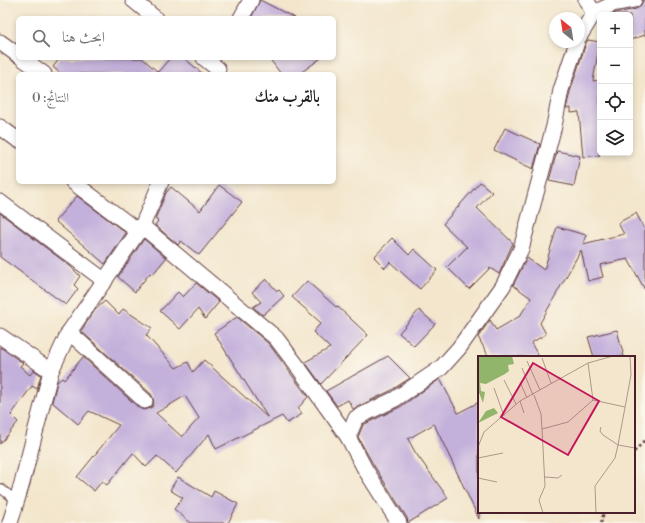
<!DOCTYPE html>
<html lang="ar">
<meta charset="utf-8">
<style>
:root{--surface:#fff;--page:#f6f6f6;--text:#222;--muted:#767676;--line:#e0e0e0}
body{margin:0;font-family:"Libre Bodoni",Amiri,serif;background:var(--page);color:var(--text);direction:rtl}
.controls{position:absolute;right:12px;top:12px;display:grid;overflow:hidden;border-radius:6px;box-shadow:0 2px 6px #0003}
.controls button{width:36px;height:36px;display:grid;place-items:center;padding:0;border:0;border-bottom:1px solid var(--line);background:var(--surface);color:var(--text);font:20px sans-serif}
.compass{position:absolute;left:549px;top:12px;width:36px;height:36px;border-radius:50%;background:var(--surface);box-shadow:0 2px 6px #0003;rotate:330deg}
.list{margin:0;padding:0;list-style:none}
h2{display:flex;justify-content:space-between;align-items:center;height:52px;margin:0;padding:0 16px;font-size:17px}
h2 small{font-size:13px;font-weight:400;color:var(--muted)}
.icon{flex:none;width:22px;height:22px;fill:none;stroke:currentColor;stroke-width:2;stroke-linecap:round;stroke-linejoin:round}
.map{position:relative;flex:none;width:645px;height:523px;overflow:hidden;direction:ltr}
.search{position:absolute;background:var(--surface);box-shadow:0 2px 6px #0003;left:16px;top:16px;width:320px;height:44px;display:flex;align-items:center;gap:10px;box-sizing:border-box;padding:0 14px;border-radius:6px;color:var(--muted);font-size:15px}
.panel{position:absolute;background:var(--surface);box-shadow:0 2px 6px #0003;left:16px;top:72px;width:320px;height:112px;border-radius:6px;direction:rtl}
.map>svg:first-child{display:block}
.building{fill:#c4b1db;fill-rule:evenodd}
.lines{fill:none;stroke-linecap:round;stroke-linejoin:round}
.lane-casing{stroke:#633d43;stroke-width:10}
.street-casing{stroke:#633d43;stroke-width:17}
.path{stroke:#633d43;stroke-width:2.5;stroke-dasharray:3 3;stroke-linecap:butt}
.lane{stroke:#fff;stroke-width:8}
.street{stroke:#fff;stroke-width:15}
.inset-road{fill:none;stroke:#af968c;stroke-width:1}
.view{fill:#c2185b;fill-opacity:0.15;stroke:#c2185b;stroke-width:2}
.inset-edge{fill:none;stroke:#4a1f2b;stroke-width:2}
</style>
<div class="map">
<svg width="645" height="523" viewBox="0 0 645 523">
<rect width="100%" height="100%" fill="#fbf7ec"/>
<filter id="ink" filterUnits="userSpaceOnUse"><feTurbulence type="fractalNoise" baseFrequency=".025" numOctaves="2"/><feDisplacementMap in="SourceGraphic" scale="8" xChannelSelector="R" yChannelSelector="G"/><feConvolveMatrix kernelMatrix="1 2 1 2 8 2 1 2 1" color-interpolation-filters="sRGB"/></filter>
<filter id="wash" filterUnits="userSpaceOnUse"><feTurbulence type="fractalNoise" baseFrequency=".012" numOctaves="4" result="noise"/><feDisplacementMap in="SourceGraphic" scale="16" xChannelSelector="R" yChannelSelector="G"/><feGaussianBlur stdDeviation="0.9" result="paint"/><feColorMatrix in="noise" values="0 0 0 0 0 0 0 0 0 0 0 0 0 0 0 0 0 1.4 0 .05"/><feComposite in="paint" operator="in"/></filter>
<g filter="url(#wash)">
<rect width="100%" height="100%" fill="#f3e6cc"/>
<g id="blocks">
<g class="building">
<polygon points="260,0 295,18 251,18"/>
<polygon points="643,0 645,0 645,35 630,40 630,15 611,15 616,13 636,9 640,7"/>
<polygon points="588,40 600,42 593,81 600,80 600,155 583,157 579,112 571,113 571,108 566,109 570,92 586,43"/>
<polygon points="60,58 142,58 158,72 170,58 184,58 203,74 61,74 53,67"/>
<polygon points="269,58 321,58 299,74 281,74"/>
<polygon points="505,128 540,144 533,169 494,150"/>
<polygon points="557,151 580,156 574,186 549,181"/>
<polygon points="480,182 492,192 477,208 513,243 499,274 490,268 469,289 447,267 467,247 443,224"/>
<polygon points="219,185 242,202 199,255 181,241 178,245 155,225 158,221 155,219 166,193 171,187 200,211"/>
<polygon points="77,196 126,233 105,264 55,221"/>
<polygon points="0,213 70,266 80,276 74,285 78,289 66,305 0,257"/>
<polygon points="636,213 645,230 645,290 628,259 600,265 603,277 588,281 581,250 540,323 546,334 531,343 539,357 489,357 478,337 490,320 496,330 520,316 531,298 513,285 527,258 544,270 557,227 586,235 583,244 624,234 618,223"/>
<polygon points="392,238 409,255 414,249 437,270 420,289 390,262 385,268 374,257"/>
<polygon points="144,239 166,258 152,275 150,273 135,292 118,277"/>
<polygon points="266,279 277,291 279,290 284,296 263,315 253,307 261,302 252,292"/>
<polygon points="307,281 336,307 337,306 368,335 321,384 305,362 330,348 313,332 321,323 292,297"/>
<polygon points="196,283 219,302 205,319 198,309 180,329 160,311 178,292 183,297"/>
<path d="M105 301 119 315 123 309 152 328 146 335 176 368 188 362 193 372 204 360 268 418 214 333 237 317 269 344 308 397 298 408 302 414 287 423 282 416 216 449 209 434 176 473 157 456 146 467 133 453 107 485 102 481 94 491 77 477 119 425 89 411 78 424 52 402 57 382 62 378 64 380 83 357 139 408 143 410 148 409 152 407 154 403 153 398 151 394 81 331 95 310ZM185 396 199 418 182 437 156 413Z"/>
<polygon points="419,310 435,324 414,346 399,333"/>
<polygon points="617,330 624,357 594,357 588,337"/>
<polygon points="0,347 23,363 20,366 30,375 34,370 41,375 37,389 32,386 11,415 18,422 0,444"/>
<polygon points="388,356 410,378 390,391 353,409 348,400 337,406 326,391"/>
<polygon points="440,379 458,413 479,402 479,519 434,424 408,439 415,452 448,498 408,523 407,518 373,464 358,437 363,425 400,407"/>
<polygon points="178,477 211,497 214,491 238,504 228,523 191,523 174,509 183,498 170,490"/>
</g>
</g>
</g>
<g filter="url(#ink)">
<use href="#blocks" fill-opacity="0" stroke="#633d43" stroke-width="1"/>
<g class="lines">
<g class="lane-casing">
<polyline id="lane" points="0,488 17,501"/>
</g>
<g class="street-casing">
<g id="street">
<polyline points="133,0 155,18"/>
<polyline points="586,0 594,13"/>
<polyline points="241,18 251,0"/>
<polyline points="579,37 594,13 613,4 634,0"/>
<polyline points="0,42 18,55"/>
<polyline points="22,58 44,74"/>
<polyline points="204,58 218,69"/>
<polyline points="0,127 18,140"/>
<polyline points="73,182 139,232"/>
<polyline points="0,202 105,281"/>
<polyline points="142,226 276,338 298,367 348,437"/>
<polyline points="69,332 145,401"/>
<polyline points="0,336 51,371"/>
<polyline points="10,523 22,483 51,371 69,332 142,226 161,182"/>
<polyline points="399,523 365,469 348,437 356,418 395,399 441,368 459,348 503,286 521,249 554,126 561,90 577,42"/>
</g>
</g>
<g class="path">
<polyline points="634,452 645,440"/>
<polyline points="601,523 604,512"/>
</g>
<use href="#lane" class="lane"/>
<use href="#street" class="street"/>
</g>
</g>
<g transform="translate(478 356)">
<rect width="157" height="157" fill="#f3e6cc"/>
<path d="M0 0H34L36 8 30 9 31 15 27 18 8 28 2 27 3 35 7 36 5 47 0 34ZM16 52 20 57 0 67 8 55Z" fill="#91b66b"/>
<path class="inset-road" d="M64 2 73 27M49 5 62 34M110 7 115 44M44 12 55 39M26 24 38 48M42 26 49 42M16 32 26 60M56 39 63 58 64 73M42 45 46 57M123 71 122 75 125 79 140 89 157 92M0 91 6 76 42 45 110 7 135 0M0 102 25 97M67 121 80 122 84 119M0 122 19 126M65 157 61 144 67 130 64 73 90 66 115 44 147 51M118 157 117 130 137 102 140 89 153 19 152 0"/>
<path class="view" d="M55 7 121 45 90 99 23 61Z"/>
<rect width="157" height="157" class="inset-edge"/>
</g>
</svg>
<div class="controls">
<button>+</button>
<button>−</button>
<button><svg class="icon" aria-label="locate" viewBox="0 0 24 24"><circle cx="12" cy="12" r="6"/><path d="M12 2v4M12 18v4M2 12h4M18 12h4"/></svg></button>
<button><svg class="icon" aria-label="layers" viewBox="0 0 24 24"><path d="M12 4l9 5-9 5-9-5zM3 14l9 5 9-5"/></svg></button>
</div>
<svg class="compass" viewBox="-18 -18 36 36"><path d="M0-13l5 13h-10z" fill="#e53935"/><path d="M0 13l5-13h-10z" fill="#767676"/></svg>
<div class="search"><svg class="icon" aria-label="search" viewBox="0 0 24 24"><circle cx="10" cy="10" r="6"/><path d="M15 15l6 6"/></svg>ابحث هنا</div>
<section class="panel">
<h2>بالقرب منك<small>النتائج: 0</small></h2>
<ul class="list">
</ul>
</section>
</div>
